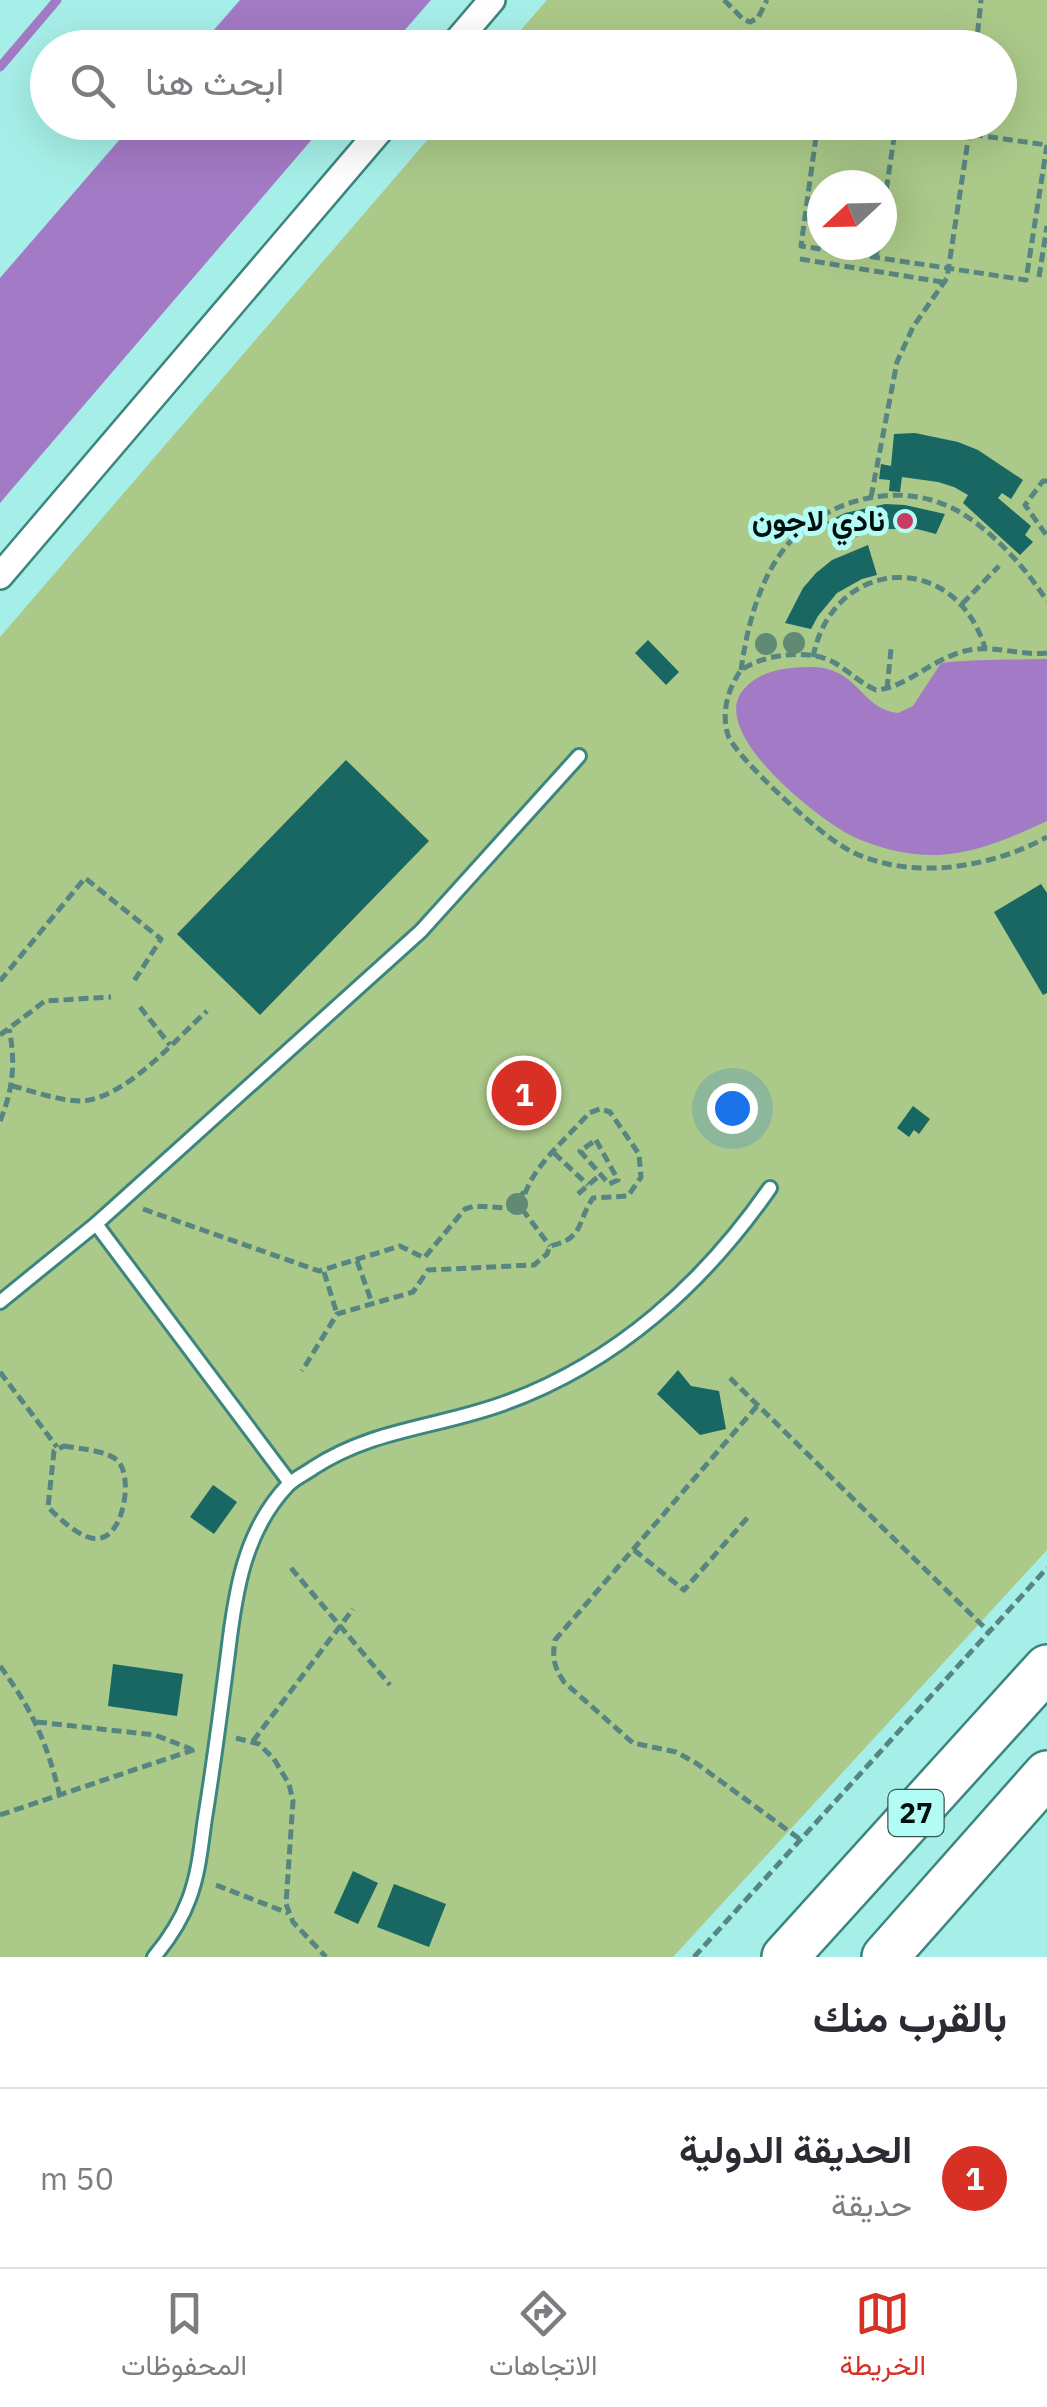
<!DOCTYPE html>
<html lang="ar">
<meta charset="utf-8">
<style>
:root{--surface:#fff;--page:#f2f2f3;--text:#2b2b33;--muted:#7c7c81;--line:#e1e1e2;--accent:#d93025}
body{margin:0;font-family:"IBM Plex Sans",Vazirmatn,sans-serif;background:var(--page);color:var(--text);direction:rtl}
.compass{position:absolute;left:807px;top:170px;width:90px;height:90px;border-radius:50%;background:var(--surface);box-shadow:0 10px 40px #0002;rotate:248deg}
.you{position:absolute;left:732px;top:1108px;width:35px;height:35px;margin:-25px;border:8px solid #fff;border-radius:50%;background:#1a73e8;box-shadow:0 0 0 15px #1a73e833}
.badge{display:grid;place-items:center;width:65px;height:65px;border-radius:50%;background:var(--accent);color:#fff;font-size:32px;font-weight:700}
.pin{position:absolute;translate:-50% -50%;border:5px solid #fff;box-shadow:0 2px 10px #0006}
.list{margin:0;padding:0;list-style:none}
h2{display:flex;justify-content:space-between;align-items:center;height:130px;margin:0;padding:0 40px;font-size:42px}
h2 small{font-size:32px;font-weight:400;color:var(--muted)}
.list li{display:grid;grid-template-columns:65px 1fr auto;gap:30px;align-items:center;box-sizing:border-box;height:180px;padding:0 40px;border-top:2px solid var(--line)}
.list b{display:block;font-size:38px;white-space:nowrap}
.list p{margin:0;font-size:32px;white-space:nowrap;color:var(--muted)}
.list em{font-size:32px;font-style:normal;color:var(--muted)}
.icon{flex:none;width:55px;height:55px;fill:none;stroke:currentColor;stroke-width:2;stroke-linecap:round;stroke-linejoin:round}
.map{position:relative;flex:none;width:1047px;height:1957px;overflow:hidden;direction:ltr}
.search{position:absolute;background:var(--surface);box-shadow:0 10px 40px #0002;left:30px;right:30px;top:30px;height:110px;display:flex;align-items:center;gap:25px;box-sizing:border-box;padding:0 35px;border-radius:55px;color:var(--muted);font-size:38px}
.sheet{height:310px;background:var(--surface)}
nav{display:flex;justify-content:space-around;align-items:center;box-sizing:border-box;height:140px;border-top:2px solid var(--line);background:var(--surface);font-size:28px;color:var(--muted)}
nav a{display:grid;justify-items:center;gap:5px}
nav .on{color:var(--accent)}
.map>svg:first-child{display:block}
.green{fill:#abc989;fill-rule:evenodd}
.water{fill:#a37ac5}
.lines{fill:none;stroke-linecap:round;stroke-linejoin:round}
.stream{stroke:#a37ac5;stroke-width:9}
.building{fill:#196762}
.lane-casing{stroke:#3d857f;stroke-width:18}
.street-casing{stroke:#3d857f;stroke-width:30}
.highway-casing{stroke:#3d857f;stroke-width:50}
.path{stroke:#578581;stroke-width:5;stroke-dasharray:10 5;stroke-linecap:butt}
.lane{stroke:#fff;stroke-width:12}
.street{stroke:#fff;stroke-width:25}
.highway{stroke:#fff;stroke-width:45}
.tree{fill:#618a74}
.poi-dot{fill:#ca3b63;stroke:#b3fcf5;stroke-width:4}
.labels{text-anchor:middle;stroke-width:10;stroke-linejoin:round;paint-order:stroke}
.shield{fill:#b3fcf5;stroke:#365653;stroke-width:2.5}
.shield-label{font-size:28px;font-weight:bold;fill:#000f0e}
.poi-label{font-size:30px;font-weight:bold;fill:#000f0e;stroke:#b3fcf5;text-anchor:end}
</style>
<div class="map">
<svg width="1047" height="1957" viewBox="0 0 1047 1957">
<rect width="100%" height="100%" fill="#a6efe8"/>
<path class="green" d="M547 0H1047V1550L673 1957H0V637L442 123 1000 122V48L506 47ZM822 185H882V245H822Z"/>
<g class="water">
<polygon points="240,0 431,0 390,47 199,47"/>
<polygon points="134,123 326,123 0,503 0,278"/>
<path d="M1047 659V821C1013 837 977 853 939 855 909 856 876 848 850 835 817 818 706 731 744 689 761 669 789 667 814 667 859 669 861 709 898 713L913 706 941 663C974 659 1012 660 1047 659Z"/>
</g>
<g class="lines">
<polyline class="stream" points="0,67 57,0"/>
</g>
<g class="building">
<polygon points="915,433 958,442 978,450 1023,480 1011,499 1002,493 998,498 1031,526 1025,535 1033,542 1020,555 963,503 968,495 954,487 938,482 902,477 900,492 889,491 890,480 879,479 881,464 891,466 894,434"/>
<polygon points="885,504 905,505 945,514 936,534 917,529 878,529 840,542 827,522 845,513"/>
<polygon points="868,545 877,575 862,579 837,593 818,616 811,629 785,623 803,588 816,573 832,560"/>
<polygon points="648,640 679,672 666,685 635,653"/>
<polygon points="346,760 429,841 260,1015 177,934"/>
<polygon points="1041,884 1047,893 1047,993 1043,995 994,912"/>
<polygon points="913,1106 930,1119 919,1134 914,1130 909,1137 897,1128"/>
<polygon points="678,1370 691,1386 719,1391 726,1429 700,1435 657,1394"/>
<polygon points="213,1485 237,1502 214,1534 190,1517"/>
<polygon points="113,1664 183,1674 177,1716 108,1706"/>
<polygon points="353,1871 378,1883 358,1924 334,1913"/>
<polygon points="394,1884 446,1904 429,1947 377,1927"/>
</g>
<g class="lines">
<g class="lane-casing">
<g id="lane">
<polyline points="96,1224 290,1483"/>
<polyline points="0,1302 96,1224 421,931 579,756"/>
<path d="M154 1957C169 1939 181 1921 189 1899 199 1873 201 1845 205 1818 214 1763 221 1708 228 1653 235 1593 244 1531 288 1485 295 1478 305 1474 313 1468 375 1428 437 1428 505 1403 616 1363 704 1283 770 1188"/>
</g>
</g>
<g class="street-casing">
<g id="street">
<polyline points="451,48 492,0"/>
<polyline points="0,576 387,122"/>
</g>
</g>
<g class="highway-casing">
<g id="highway">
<polyline points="785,1957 1047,1668"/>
<polyline points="885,1957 1047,1774"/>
</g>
</g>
<g class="path">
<polyline points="724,0 743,19 750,22 758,18 767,0"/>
<polyline points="976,48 981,0"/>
<polyline points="818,122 801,246 1026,280 1047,145"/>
<polyline points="884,122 1047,145"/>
<polyline points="965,134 967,122"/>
<polyline points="882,219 896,124"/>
<polyline points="876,257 878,245"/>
<polyline points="800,259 942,282"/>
<polyline points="1039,277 1047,226"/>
<polyline points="1047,481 1043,481 1025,505 1047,536"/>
<polyline points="871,497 897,362 913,327 947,278 969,134"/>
<polyline points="962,604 999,566"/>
<path d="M1047 653C1020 656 996 645 969 650 933 657 907 688 876 690 860 683 850 672 835 663 809 648 765 654 741 670 728 688 721 713 728 735 736 758 819 833 842 846 854 854 870 860 884 863 937 876 1000 863 1047 837"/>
<path d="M813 657C833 556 955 549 985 648"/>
<path d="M741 670C747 628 758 583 784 549 823 499 899 479 956 510 992 530 1025 567 1047 601"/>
<polyline points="887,689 891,649"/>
<polyline points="0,981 85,878 161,939 134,981"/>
<polyline points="140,1007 170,1045"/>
<polyline points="0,1035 45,1001 111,997"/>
<path d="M12 1086C33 1091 59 1101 81 1101 125 1099 175 1040 207 1011"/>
<path d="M0 1121C13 1090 16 1062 9 1029"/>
<polygon points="596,1140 618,1180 609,1184 580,1151"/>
<polyline points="554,1153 588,1185"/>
<polyline points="578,1194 600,1175"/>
<polyline points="510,1208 524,1192"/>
<path d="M143 1209 319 1271 400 1246 424 1258 465 1209 475 1206 522 1209C524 1172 566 1140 589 1113L600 1109 610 1112 639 1154 641 1177 628 1196 593 1198C576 1223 585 1238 550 1246L547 1254 534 1265 428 1270 413 1292 337 1314 302 1371"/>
<polyline points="522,1209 550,1246"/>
<polyline points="357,1261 372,1303"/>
<polyline points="324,1272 337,1314"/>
<polyline points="0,1372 57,1447"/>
<polyline points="730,1378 989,1632"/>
<path d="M757 1406 555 1640C552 1658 554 1667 564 1682L633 1743 676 1752 696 1763 801 1840"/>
<path d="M64 1446C79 1449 107 1450 118 1461 133 1477 124 1533 101 1538 84 1543 59 1518 48 1507L54 1451Z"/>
<polyline points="634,1550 684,1590 749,1516"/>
<polyline points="291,1568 390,1685"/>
<path d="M0 1666C33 1711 47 1743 60 1796"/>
<polyline points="37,1722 155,1735 191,1749"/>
<polyline points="236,1738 259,1744 274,1759 289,1784 293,1801 286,1904 293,1922 326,1957"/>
<polyline points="253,1741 353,1609"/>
<polyline points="0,1815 196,1749"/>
<polyline points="216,1885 288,1913"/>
<polyline points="694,1957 1047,1568"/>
</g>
<use href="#lane" class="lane"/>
<use href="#street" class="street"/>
<use href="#highway" class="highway"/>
</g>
<g class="tree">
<circle cx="794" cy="643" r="11"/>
<circle cx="766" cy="644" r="11"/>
<circle cx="517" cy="1204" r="11"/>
</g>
<circle class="poi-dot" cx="905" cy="521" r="10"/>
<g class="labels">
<rect class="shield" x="888.5" y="1790" width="55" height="46" rx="8"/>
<g class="shield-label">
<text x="916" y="1823">27</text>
</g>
<g class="poi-label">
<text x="885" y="531">نادي لاجون</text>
</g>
</g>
</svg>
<svg class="compass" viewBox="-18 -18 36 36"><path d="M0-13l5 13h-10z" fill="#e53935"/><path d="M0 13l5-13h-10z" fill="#7c7c81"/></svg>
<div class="you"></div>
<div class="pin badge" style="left:524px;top:1093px">1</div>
<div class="search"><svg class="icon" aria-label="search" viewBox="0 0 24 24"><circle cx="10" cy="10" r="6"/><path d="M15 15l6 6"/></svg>ابحث هنا</div>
</div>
<section class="sheet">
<h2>بالقرب منك<small></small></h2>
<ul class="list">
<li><span class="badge">1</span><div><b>الحديقة الدولية</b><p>حديقة</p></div><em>50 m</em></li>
</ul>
</section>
<nav>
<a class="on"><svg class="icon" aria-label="map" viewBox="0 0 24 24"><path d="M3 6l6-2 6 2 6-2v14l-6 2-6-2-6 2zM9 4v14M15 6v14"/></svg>الخريطة</a>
<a><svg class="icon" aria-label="directions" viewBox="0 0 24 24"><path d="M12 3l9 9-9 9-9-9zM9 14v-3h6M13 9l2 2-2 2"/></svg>الاتجاهات</a>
<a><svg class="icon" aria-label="saved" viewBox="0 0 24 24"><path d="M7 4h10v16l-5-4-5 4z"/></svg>المحفوظات</a>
</nav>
